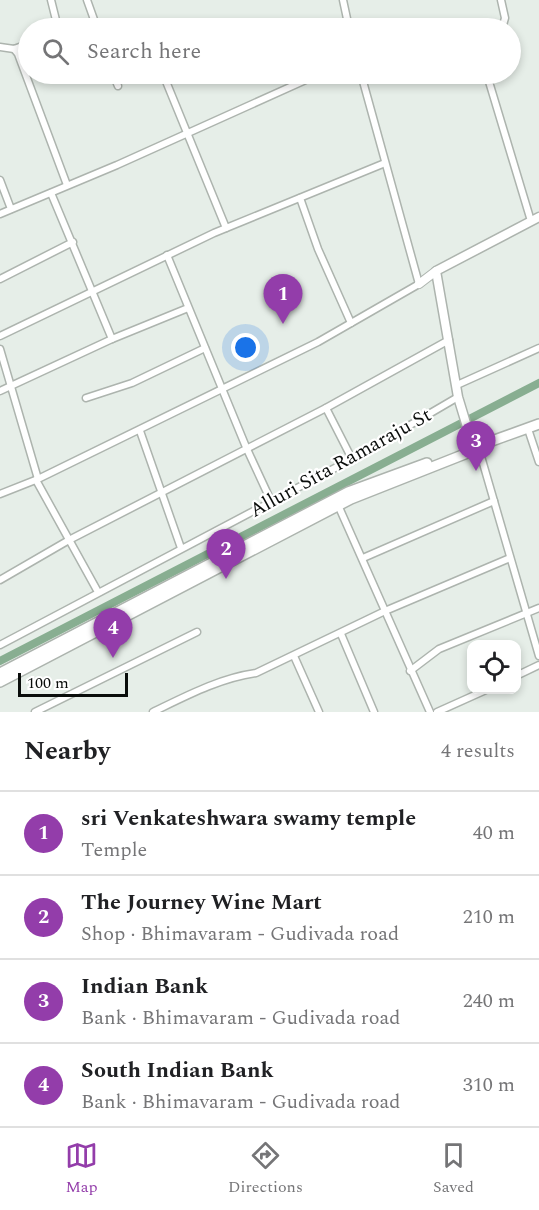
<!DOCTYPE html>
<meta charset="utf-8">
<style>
:root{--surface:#fff;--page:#f6f6f6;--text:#202124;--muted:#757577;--line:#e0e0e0;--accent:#933daa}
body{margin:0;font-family:Spectral,serif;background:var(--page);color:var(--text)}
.controls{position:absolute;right:18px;bottom:18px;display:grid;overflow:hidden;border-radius:12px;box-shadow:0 3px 9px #0003}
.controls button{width:54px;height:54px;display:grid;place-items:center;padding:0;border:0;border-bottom:2px solid var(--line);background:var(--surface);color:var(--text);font:30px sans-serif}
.scale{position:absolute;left:18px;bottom:15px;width:110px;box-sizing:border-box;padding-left:6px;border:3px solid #0a0d0b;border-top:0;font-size:16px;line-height:21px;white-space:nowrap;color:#0a0d0b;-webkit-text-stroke:4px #fff;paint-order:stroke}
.you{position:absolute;left:246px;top:348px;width:21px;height:21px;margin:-15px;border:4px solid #fff;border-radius:50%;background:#1a73e8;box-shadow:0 0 0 9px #1a73e833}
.badge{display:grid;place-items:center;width:39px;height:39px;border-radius:50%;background:var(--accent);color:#fff;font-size:20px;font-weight:700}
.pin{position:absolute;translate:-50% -50px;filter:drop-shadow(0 2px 3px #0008)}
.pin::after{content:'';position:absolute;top:32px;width:21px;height:18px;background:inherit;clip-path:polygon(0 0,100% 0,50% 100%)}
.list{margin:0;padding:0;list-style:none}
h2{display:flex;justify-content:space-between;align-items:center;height:78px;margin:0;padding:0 24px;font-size:26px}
h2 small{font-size:20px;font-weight:400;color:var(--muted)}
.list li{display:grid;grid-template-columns:39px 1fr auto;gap:18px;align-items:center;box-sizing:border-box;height:84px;padding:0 24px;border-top:2px solid var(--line)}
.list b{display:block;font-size:22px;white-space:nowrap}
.list p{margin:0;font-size:20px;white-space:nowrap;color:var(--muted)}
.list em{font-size:20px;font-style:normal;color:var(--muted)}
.icon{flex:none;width:33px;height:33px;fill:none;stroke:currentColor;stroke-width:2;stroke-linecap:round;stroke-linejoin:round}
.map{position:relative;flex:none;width:539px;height:712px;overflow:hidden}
.search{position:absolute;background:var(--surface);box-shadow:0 3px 9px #0003;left:18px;right:18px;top:18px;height:66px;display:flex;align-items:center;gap:15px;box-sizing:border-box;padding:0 21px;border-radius:33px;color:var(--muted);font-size:22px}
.sheet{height:414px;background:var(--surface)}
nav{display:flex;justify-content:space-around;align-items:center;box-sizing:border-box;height:84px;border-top:2px solid var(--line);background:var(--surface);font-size:16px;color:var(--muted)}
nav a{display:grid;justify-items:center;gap:3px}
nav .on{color:var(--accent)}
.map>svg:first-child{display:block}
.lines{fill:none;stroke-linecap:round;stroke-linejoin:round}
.canal{stroke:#88ae91;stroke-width:8}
.minor-casing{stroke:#adb4ae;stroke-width:9}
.tertiary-casing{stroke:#adb4ae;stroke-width:10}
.secondary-casing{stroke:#adb4ae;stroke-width:11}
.primary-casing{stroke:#adb4ae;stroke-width:12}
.minor{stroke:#fff;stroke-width:6}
.tertiary{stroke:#fff;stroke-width:8}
.secondary{stroke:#fff;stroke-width:8}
.primary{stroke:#fff;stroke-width:9}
.labels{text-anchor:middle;stroke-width:4.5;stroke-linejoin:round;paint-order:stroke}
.street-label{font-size:20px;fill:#0a0d0b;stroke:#fff}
</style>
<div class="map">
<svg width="539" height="712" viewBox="0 0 539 712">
<rect width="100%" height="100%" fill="#e6eee8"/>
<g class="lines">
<polyline class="canal" points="0,661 539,383"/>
<g class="minor-casing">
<g id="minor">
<polyline points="51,0 58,28"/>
<polyline points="87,0 97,28"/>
<polyline points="343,0 349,28"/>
<polyline points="497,28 503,25 505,18 501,0"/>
<polyline points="0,47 14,49 28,44"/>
<polyline points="14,49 18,54 67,185"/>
<polyline points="113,74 118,86"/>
<polyline points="163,74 226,228"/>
<polyline points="487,75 531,221"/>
<polyline points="0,180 11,209"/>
<polyline points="51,193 112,339"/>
<polyline points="300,198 318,249 351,323"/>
<polyline points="0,214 117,165 319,74"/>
<polyline points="167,255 246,447 271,501"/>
<polyline points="0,279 73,242"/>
<polyline points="0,336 214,233 385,163"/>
<polyline points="0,349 38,479 318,342 419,284 361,74"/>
<polyline points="457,385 539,348"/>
<polyline points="0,391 112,339 188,308"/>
<polyline points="86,398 132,383 205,348"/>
<polyline points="326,408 352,459"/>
<polyline points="528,429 539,462"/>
<polyline points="140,431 181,548"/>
<polyline points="478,446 539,656"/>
<polyline points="36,480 98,592"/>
<polyline points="0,494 38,479"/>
<polyline points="338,505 430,712"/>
<polyline points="363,558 494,501"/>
<polyline points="0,580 69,540 326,408 449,340"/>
<polyline points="341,634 374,712"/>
<polyline points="0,645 352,459 458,397"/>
<polyline points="294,656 319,712"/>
<polyline points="410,671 439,649 539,608"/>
<polyline points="516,676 539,665"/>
<polyline points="35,712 197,632"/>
<path d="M153 712C186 696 220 678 256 673L385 611 510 558"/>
<polyline points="437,712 486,690"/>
</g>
</g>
<g class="tertiary-casing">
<polyline id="tertiary" points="419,284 436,271"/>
</g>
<g class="secondary-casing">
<polyline id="secondary" points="470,452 468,430 458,397 436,271 539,217"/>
</g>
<g class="primary-casing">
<g id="primary">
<polyline points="0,673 348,492 427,463"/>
<polyline points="0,682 351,499 470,452 478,446 539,424"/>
</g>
</g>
<use href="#minor" class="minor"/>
<use href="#tertiary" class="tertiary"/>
<use href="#secondary" class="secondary"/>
<use href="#primary" class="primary"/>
</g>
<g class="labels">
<g class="street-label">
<text transform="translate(340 462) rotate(-29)" y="7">Alluri Sita Ramaraju St</text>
</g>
</g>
</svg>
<div class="controls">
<button><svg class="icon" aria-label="locate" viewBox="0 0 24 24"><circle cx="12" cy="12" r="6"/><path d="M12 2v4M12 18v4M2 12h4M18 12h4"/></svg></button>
</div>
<div class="scale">100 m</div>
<div class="you"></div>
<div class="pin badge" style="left:283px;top:324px">1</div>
<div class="pin badge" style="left:226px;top:579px">2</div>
<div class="pin badge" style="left:476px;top:471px">3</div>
<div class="pin badge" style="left:113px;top:658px">4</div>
<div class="search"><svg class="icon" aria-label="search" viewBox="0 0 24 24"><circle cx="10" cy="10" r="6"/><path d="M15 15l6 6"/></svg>Search here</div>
</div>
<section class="sheet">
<h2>Nearby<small>4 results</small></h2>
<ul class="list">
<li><span class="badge">1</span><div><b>sri Venkateshwara swamy temple</b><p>Temple</p></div><em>40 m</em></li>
<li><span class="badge">2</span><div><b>The Journey Wine Mart</b><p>Shop · Bhimavaram - Gudivada road</p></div><em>210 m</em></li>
<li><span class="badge">3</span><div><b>Indian Bank</b><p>Bank · Bhimavaram - Gudivada road</p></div><em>240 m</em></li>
<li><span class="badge">4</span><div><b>South Indian Bank</b><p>Bank · Bhimavaram - Gudivada road</p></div><em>310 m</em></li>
</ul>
</section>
<nav>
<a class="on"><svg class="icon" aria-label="map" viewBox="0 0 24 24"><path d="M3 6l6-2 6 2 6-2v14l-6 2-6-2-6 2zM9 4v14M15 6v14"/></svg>Map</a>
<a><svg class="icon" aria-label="directions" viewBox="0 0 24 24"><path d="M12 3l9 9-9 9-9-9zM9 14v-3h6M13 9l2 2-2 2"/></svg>Directions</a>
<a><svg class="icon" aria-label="saved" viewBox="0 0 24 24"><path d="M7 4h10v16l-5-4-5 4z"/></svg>Saved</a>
</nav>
